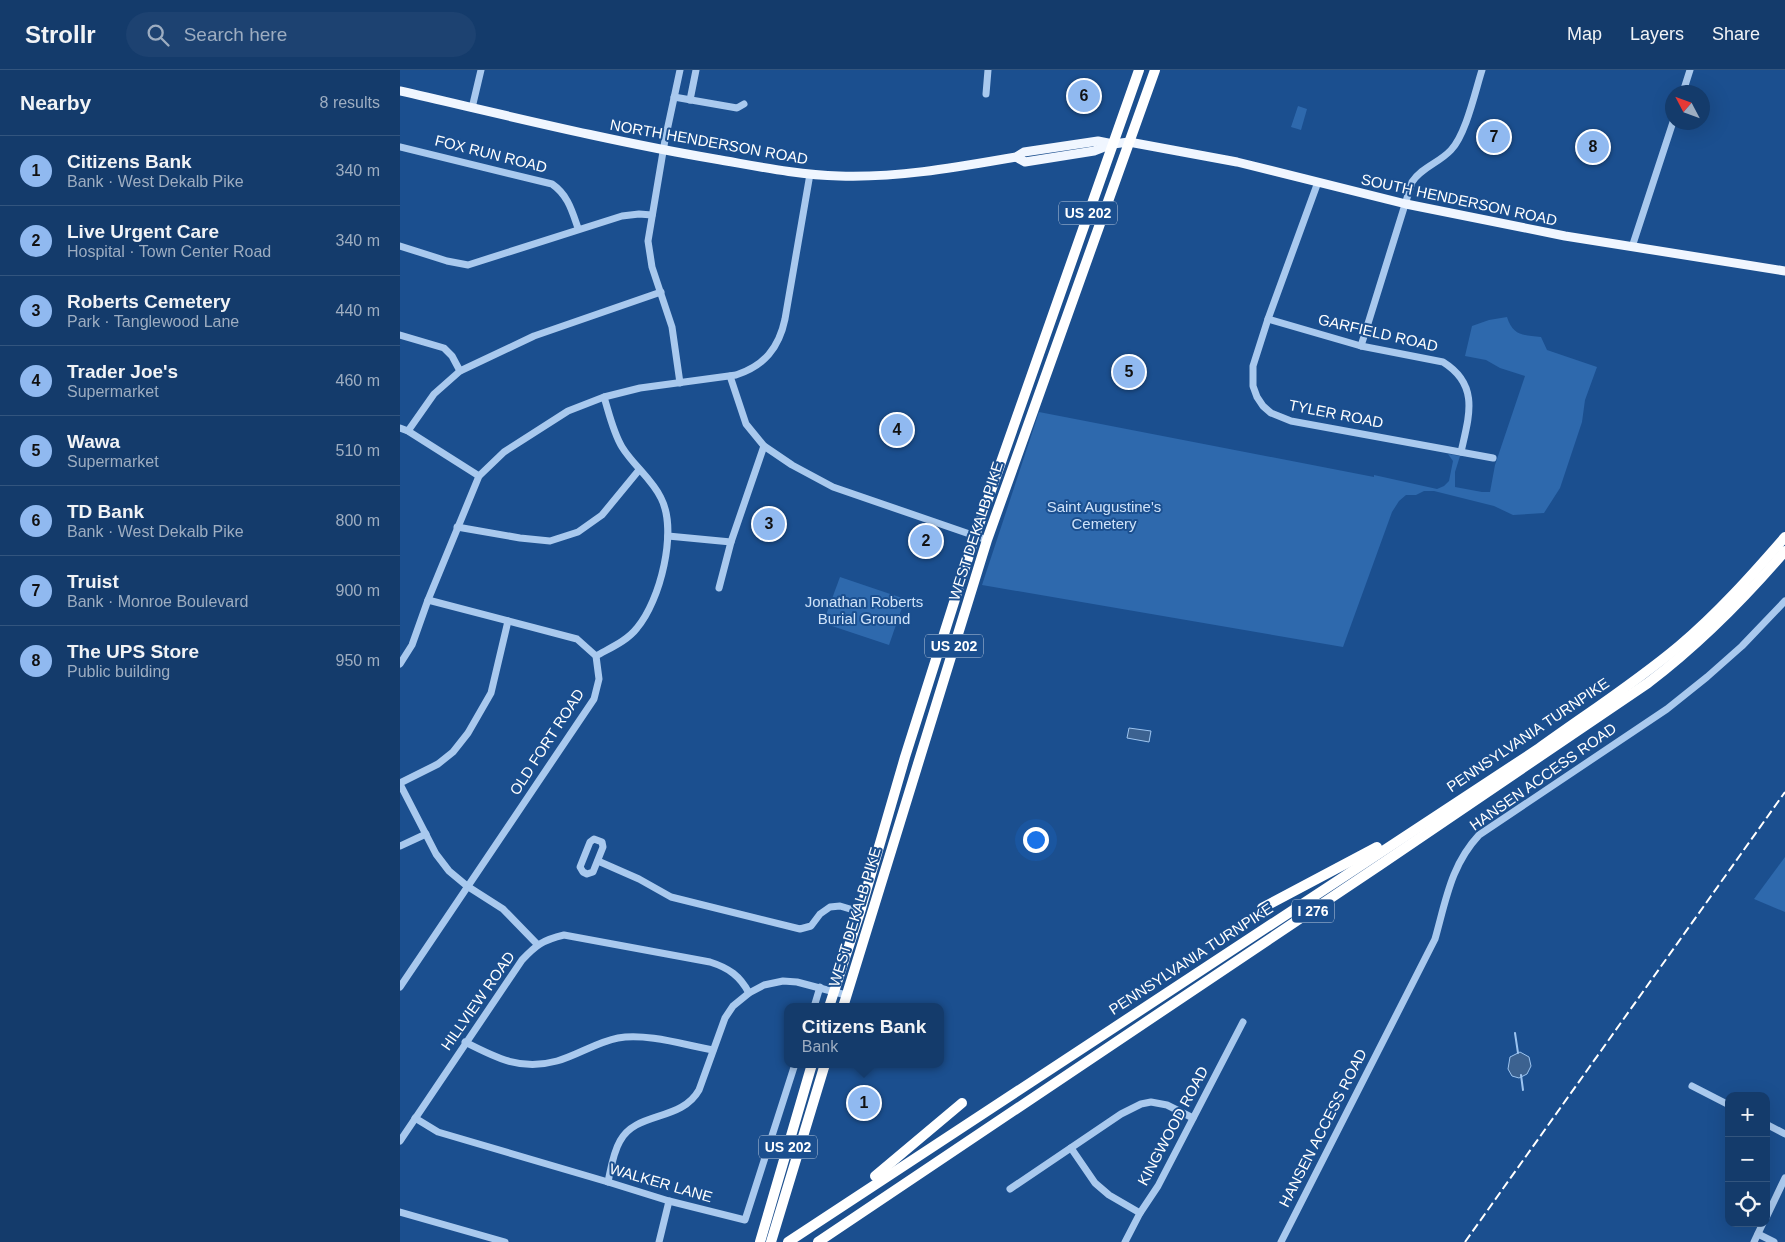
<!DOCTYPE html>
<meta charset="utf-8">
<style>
:root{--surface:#143b6b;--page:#1d4271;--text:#f1f3f6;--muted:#9dadc1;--line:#33557e;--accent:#90b9f0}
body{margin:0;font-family:Arial,sans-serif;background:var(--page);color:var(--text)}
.controls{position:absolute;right:15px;bottom:15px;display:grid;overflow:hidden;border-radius:10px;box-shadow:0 5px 20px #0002}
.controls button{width:45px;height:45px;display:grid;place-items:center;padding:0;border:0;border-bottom:1px solid var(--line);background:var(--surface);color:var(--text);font:25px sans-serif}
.compass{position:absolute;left:1265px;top:15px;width:45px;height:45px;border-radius:50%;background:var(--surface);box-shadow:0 5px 20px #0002;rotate:311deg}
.you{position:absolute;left:635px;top:769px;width:18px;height:18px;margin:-12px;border:4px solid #fff;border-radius:50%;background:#1a73e8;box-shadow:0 0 0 8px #1a73e833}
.badge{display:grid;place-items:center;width:32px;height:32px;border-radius:50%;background:var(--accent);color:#111;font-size:16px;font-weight:700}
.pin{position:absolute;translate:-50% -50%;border:2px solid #fff;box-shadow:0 1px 5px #0006}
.popup{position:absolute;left:384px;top:933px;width:160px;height:65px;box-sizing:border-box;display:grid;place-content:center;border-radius:10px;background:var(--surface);filter:drop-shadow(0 1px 4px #0005);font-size:16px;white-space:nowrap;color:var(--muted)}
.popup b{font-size:19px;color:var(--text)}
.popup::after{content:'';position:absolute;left:50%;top:100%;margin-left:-10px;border:10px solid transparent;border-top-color:var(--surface)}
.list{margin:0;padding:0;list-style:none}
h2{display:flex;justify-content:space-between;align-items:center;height:65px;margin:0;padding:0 20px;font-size:21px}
h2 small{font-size:16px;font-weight:400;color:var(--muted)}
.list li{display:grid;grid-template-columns:32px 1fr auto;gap:15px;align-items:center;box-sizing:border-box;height:70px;padding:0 20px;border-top:1px solid var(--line)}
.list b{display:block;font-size:19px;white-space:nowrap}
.list p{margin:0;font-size:16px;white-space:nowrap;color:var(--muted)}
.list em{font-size:16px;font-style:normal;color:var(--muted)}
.icon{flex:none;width:28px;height:28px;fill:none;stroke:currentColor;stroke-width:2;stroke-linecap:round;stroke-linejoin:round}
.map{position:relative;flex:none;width:1385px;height:1172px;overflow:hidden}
header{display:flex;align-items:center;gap:30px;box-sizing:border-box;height:70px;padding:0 25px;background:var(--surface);border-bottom:1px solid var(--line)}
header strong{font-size:24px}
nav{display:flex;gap:28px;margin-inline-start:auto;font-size:18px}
.search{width:350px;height:45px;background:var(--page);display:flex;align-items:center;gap:12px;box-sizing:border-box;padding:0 18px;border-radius:28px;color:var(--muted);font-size:19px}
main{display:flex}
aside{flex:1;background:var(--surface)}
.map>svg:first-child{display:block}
.green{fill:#2e69ad}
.water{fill:#3c6290;stroke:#9cc4f0}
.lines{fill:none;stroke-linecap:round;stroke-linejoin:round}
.stream{stroke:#9cc4f0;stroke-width:2}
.minor{stroke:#a9c9ee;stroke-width:7}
.major{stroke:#f0f6ff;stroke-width:9}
.highway{stroke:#fff;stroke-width:10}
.rail{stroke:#fff;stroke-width:2;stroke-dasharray:9 4;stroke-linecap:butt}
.labels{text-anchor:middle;stroke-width:4;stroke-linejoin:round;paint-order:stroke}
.shield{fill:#1b4f8f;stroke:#bbcadd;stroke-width:1}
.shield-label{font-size:14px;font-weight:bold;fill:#fff}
.street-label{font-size:15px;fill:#fff;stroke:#1b4f8f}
.park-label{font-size:15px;fill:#cfe3fa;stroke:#1b4f8f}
</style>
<header>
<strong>Strollr</strong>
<div class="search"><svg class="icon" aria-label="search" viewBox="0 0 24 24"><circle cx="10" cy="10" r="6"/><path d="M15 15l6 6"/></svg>Search here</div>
<nav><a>Map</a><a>Layers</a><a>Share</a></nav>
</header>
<main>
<aside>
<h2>Nearby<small>8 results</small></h2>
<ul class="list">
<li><span class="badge">1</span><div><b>Citizens Bank</b><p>Bank · West Dekalb Pike</p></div><em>340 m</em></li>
<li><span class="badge">2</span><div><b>Live Urgent Care</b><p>Hospital · Town Center Road</p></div><em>340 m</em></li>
<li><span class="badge">3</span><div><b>Roberts Cemetery</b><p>Park · Tanglewood Lane</p></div><em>440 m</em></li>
<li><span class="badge">4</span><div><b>Trader Joe's</b><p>Supermarket</p></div><em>460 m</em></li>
<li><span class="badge">5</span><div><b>Wawa</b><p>Supermarket</p></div><em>510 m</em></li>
<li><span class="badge">6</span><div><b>TD Bank</b><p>Bank · West Dekalb Pike</p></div><em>800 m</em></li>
<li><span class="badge">7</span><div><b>Truist</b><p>Bank · Monroe Boulevard</p></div><em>900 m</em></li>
<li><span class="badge">8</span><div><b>The UPS Store</b><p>Public building</p></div><em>950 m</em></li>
</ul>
</aside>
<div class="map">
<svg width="1385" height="1172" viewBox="0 0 1385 1172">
<rect width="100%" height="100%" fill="#1b4f8f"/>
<g class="green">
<polygon points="898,36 907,39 901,60 891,57"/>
<path d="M1107 247C1113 266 1123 265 1141 267L1147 280 1197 297 1185 330 1182 352 1160 418 1144 443 1113 445 1094 436 1034 421H1024L1016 425H1006L999 431 992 442 943 577 582 515 639 342 974 407V405L1037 419 1044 416 1049 411 1053 391 1048 384 1060 386 1055 402V417L1082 422H1090L1095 395 1125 306 1100 298 1086 290 1065 286 1072 256 1089 250Z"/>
<polygon points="440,507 505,529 489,575 423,553"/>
<polygon points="1385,787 1385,842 1354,829"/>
</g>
<g class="water">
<polygon points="729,658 751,661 749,672 727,668"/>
<polygon points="1120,982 1129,987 1131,996 1127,1004 1119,1008 1112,1006 1108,999 1110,987"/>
</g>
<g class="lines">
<g class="stream">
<polyline points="1115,963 1118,983"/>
<polyline points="1121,1005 1123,1020"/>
</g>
<g class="minor">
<polyline points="280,0 265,70 248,171 252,197 272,257 280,313"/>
<polyline points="1283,22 1290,0"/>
<polyline points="586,24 588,0"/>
<polyline points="274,27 337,38 344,34"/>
<polyline points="290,30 296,0"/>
<polyline points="72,38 81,0"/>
<path d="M0 77 152 114C168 125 172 141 178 158"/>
<polyline points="918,112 868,249 853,296 853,316 857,327 863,336 871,343 891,351 1093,388"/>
<polyline points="0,176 47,191 68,195 222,146 239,144 252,145"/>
<polyline points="1232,177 1273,52"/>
<path d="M868 249 961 276 1043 292C1080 315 1069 346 1061 382"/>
<polyline points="0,265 44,278 52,286 60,301"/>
<path d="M961 276 1012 112C1022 97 1039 93 1051 80 1066 64 1075 22 1082 0"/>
<polyline points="330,306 346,354 364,376 392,395 433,417 587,470"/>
<polyline points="0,358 8,361 79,406"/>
<polyline points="8,361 34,324 60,301 134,266 261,222"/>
<polyline points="57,457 120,468 150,471 178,462 202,445 239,400"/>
<polyline points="268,466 331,472 364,376"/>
<polyline points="319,518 331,472"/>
<path d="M196 586C210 578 227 571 237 558 260 531 278 461 261 428 252 409 233 395 222 377 213 362 209 343 204 327"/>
<path d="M0 594 12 575 28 530 79 406 104 382 168 341 204 327 240 318 336 305C364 296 379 278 385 249L410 104"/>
<polyline points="0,713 38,694 53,682 68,663 91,623 108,551"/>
<polyline points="0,714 36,784 49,801 67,816 103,839 137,874"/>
<polygon points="194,769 202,772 203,777 193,802 187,804 183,802 180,797 190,772"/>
<polyline points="0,776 26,764"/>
<polyline points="198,791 239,809 271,827 400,859 411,856 420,844 430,837 440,836 460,842"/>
<polyline points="0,917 194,629 199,609 196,586 177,569 28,530"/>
<polyline points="414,937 420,917"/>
<path d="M65 972C96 988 121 1001 157 991 178 985 197 972 218 968 247 963 285 975 313 980"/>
<polyline points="1292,1016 1329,1035"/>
<polyline points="15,1048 38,1062 208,1112 269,1131 345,1150 395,994"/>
<polyline points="1366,1054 1385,1064"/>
<path d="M0 1071 122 890C136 875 143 870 164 865L310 892C329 898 340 906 349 923"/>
<polyline points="671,1078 695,1113 709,1125 740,1143"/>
<path d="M208 1112C211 1098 213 1083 220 1071 236 1041 281 1052 299 1020L325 948 333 936 349 923 364 915 383 911 397 912 446 925"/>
<polyline points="610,1119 721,1044 741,1034 751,1032 767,1035 793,1048"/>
<polyline points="0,1142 105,1172"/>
<polyline points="1366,1148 1385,1108"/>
<polyline points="1358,1164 1374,1172"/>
<polyline points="259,1172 269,1131"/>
<polyline points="725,1172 740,1143 758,1116 843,952"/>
<path d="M881 1172 1035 869C1046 830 1051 795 1079 765L1267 639 1307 607 1342 576 1385 531"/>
<polyline points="1354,1172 1363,1153"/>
</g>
<g class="major">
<path d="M0 21C105 45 209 71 315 89 356 96 398 105 439 106 499 108 558 97 616 87L624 82 698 71 713 74 729 72 837 92 1006 134 1165 166 1385 201"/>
<polyline points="616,87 625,92 694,81 712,74"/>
</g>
<g class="highway">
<polyline points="862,838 977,777"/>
<polyline points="429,937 460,842 505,687 575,466 739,0"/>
<polyline points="443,937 587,470 755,0"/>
<polyline points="475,1106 562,1033"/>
<polyline points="360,1172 412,994"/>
<polyline points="371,1172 425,994"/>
<path d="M388 1172 1138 679C1185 645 1235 613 1279 576 1318 543 1352 505 1385 467"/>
<path d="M418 1172 980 795 1248 613C1299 574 1343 530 1385 481"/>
</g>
<polyline class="rail" points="1065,1172 1385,722"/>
</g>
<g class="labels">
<g class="shield">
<rect x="659" y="131.5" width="58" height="23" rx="4"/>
<rect x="525" y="564.5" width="58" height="23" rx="4"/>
<rect x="892" y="829.5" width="42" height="23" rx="4"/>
<rect x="359" y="1065.5" width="58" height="23" rx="4"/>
</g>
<g class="shield-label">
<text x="688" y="148">US 202</text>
<text x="554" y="581">US 202</text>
<text x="913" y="846">I 276</text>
<text x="388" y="1082">US 202</text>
</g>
<g class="street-label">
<text transform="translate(309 72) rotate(10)" y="5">NORTH HENDERSON ROAD</text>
<text transform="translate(91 84) rotate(14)" y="5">FOX RUN ROAD</text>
<text transform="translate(1059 130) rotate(12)" y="5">SOUTH HENDERSON ROAD</text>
<text transform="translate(978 263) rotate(13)" y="5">GARFIELD ROAD</text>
<text transform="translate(936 344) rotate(11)" y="5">TYLER ROAD</text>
<text transform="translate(576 461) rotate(-72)" y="5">WEST DEKALB PIKE</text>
<text transform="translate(1128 665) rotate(-34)" y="5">PENNSYLVANIA TURNPIKE</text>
<text transform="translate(147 672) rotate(-57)" y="5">OLD FORT ROAD</text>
<text transform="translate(1143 707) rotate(-35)" y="5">HANSEN ACCESS ROAD</text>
<text transform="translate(455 847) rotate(-73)" y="5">WEST DEKALB PIKE</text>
<text transform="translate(791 889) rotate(-33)" y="5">PENNSYLVANIA TURNPIKE</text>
<text transform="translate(78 931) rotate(-55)" y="5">HILLVIEW ROAD</text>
<text transform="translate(773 1056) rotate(-62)" y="5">KINGWOOD ROAD</text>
<text transform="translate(923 1058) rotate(-63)" y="5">HANSEN ACCESS ROAD</text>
<text transform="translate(261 1113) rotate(16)" y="5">WALKER LANE</text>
</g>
<g class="park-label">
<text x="704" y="442">Saint Augustine's<tspan x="704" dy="17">Cemetery</tspan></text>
<text x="464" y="537">Jonathan Roberts<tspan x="464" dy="17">Burial Ground</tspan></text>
</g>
</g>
</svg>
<div class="controls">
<button>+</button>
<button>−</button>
<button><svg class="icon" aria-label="locate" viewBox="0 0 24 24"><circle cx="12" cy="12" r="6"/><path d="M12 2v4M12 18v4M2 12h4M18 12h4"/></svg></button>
</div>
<svg class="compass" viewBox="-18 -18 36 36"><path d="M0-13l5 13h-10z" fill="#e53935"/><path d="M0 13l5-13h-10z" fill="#9dadc1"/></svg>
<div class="you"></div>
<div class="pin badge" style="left:464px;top:1033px">1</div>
<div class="popup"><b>Citizens Bank</b>Bank</div>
<div class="pin badge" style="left:526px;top:471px">2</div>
<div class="pin badge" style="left:369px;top:454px">3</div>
<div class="pin badge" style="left:497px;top:360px">4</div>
<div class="pin badge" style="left:729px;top:302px">5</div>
<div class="pin badge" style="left:684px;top:26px">6</div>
<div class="pin badge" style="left:1094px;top:67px">7</div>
<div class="pin badge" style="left:1193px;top:77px">8</div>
</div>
</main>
